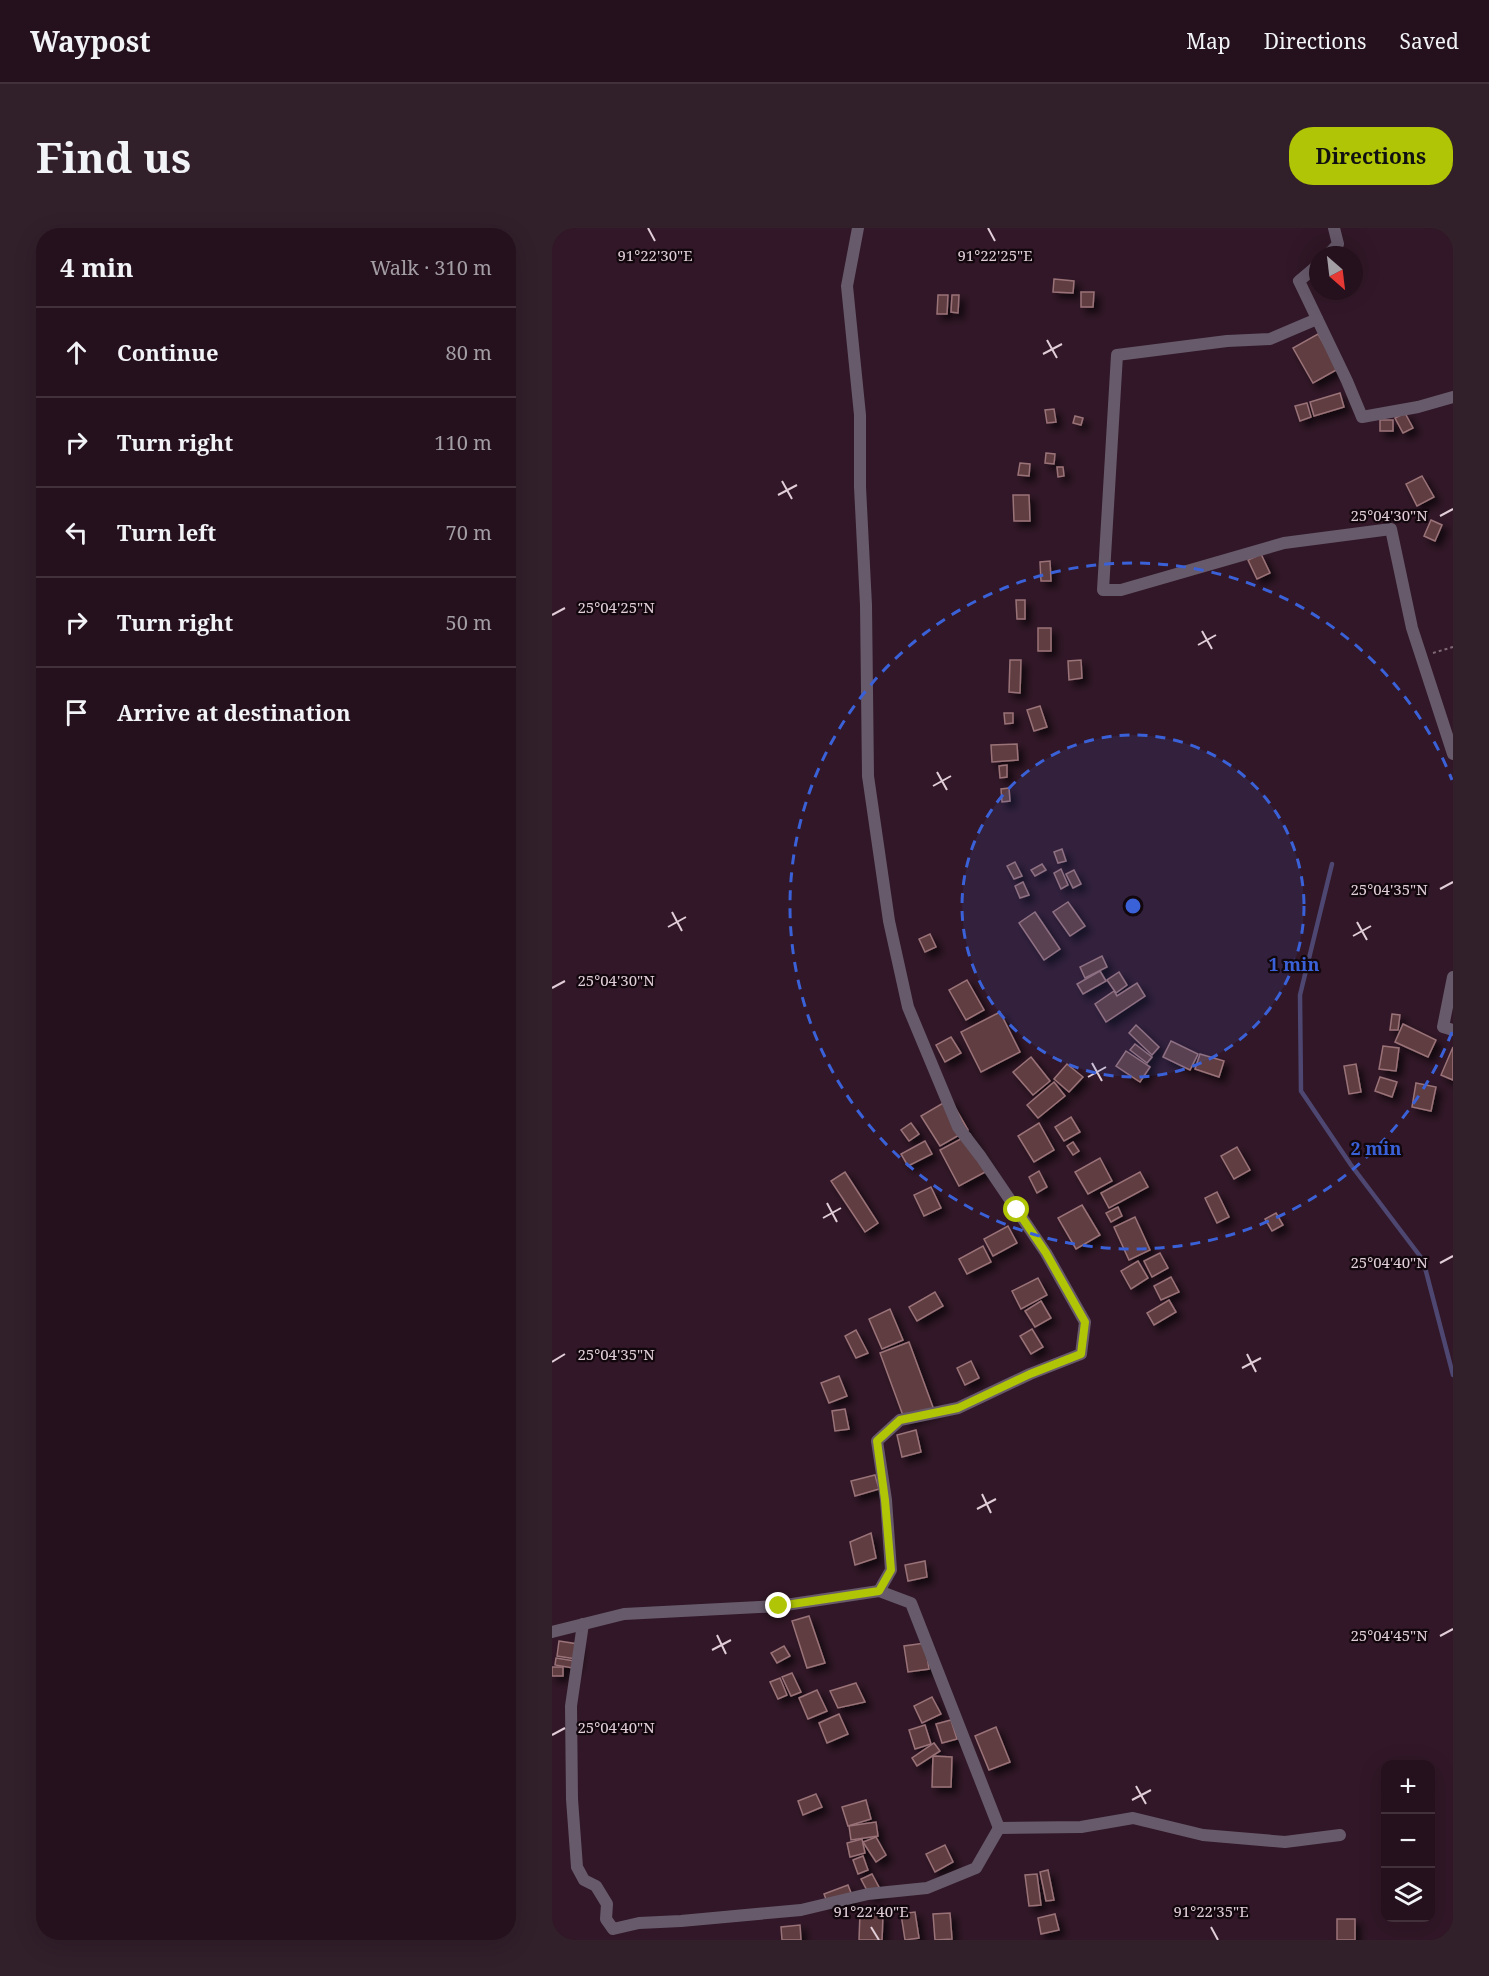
<!DOCTYPE html>
<meta charset="utf-8">
<style>
:root{--surface:#25111d;--page:#311f2a;--text:#f1f3f6;--muted:#a39da4;--line:#42313b;--accent:#afc506}
body{margin:0;font-family:"Noto Serif",serif;background:var(--page);color:var(--text)}
.controls{position:absolute;right:18px;bottom:18px;display:grid;overflow:hidden;border-radius:12px;box-shadow:0 6px 24px #0002}
.controls button{width:54px;height:54px;display:grid;place-items:center;padding:0;border:0;border-bottom:2px solid var(--line);background:var(--surface);color:var(--text);font:30px sans-serif}
.compass{position:absolute;left:757px;top:18px;width:54px;height:54px;border-radius:50%;background:var(--surface);box-shadow:0 6px 24px #0002;rotate:152deg}
.stop{position:absolute;width:18px;height:18px;margin:-14px;border:4px solid #afc506;border-radius:50%;background:#fff}
.stop.end{background:#afc506;border-color:#fff;box-shadow:0 2px 6px #0008}
.list{margin:0;padding:0;list-style:none}
h2{display:flex;justify-content:space-between;align-items:center;height:78px;margin:0;padding:0 24px;font-size:26px}
h2 small{font-size:20px;font-weight:400;color:var(--muted)}
.list li{display:grid;grid-template-columns:39px 1fr auto;gap:18px;align-items:center;box-sizing:border-box;height:90px;padding:0 24px;border-top:2px solid var(--line)}
.list b{display:block;font-size:22px;white-space:nowrap}
.list em{font-size:20px;font-style:normal;color:var(--muted)}
.icon{flex:none;width:33px;height:33px;fill:none;stroke:currentColor;stroke-width:2;stroke-linecap:round;stroke-linejoin:round}
.map{position:relative;flex:none;width:901px;height:1712px;overflow:hidden;border-radius:24px}
header{display:flex;align-items:center;gap:36px;box-sizing:border-box;height:84px;padding:0 30px;background:var(--surface);border-bottom:2px solid var(--line)}
header strong{font-size:28px}
nav{display:flex;gap:33px;margin-inline-start:auto;font-size:21px}
.intro{display:flex;align-items:center;justify-content:space-between;box-sizing:border-box;height:144px;padding:0 36px}
h1{margin:0;font-size:42px}
.button{padding:15px 27px;border-radius:24px;background:var(--accent);color:#111;font-size:21px;font-weight:700}
main{display:flex;gap:36px;padding:0 36px}
aside{flex:1;background:var(--surface);border-radius:24px;box-shadow:0 6px 24px #0002}
.map>svg:first-child{display:block}
.lines{fill:none;stroke-linecap:round;stroke-linejoin:round}
.stream{stroke:#4d4772;stroke-width:4.5}
.building{fill:#5f3c41;stroke:#9a7378;stroke-width:1.5;filter:url(#shadow)}
.path{stroke:#806976;stroke-width:2;stroke-dasharray:3 3;stroke-linecap:butt}
.minor{stroke:#675a6b;stroke-width:12}
.route{stroke:#afc506;stroke-width:8}
.ticks{fill:none;stroke:#e0cdd7;stroke-width:2}
.ring{fill:none;stroke:#3a61d8;stroke-width:3;stroke-dasharray:10 8}
.ticks-label{font-size:15px;text-anchor:middle;fill:#e0cdd7;stroke:#12070d;stroke-width:4.5;stroke-linejoin:round;paint-order:stroke}
.centre{fill:#3a61d8;stroke:#12070d;stroke-width:3}
.ring-label{font-size:18px;text-anchor:middle;font-weight:bold;fill:#3a61d8;stroke:#12070d;stroke-width:4.5;stroke-linejoin:round;paint-order:stroke}
</style>
<header>
<strong>Waypost</strong>
<nav><a>Map</a><a>Directions</a><a>Saved</a></nav>
</header>
<div class="intro"><h1>Find us</h1><a class="button">Directions</a></div>
<main>
<aside>
<h2>4 min<small>Walk · 310 m</small></h2>
<ul class="list">
<li><svg class="icon" aria-label="ahead" viewBox="0 0 24 24"><path d="M12 20V5M6 11l6-6 6 6"/></svg><div><b>Continue</b></div><em>80 m</em></li>
<li><svg class="icon" aria-label="right" viewBox="0 0 24 24"><path d="M7 20v-9h11M14 6l5 5-5 5"/></svg><div><b>Turn right</b></div><em>110 m</em></li>
<li><svg class="icon" aria-label="left" viewBox="0 0 24 24"><path d="M17 20v-9H6M10 6l-5 5 5 5"/></svg><div><b>Turn left</b></div><em>70 m</em></li>
<li><svg class="icon" aria-label="right" viewBox="0 0 24 24"><path d="M7 20v-9h11M14 6l5 5-5 5"/></svg><div><b>Turn right</b></div><em>50 m</em></li>
<li><svg class="icon" aria-label="arrive" viewBox="0 0 24 24"><path d="M6 21V4h12l-3 4 3 4H6"/></svg><div><b>Arrive at destination</b></div></li>
</ul>
</aside>
<div class="map">
<svg width="901" height="1712" viewBox="0 0 901 1712">
<defs>
<filter id="shadow"><feDropShadow dx="5.5" dy="5.5" stdDeviation="3" flood-color="#0009"/></filter>
</defs>
<rect width="100%" height="100%" fill="#311727"/>
<g class="lines">
<polyline class="stream" points="780,636 748,767 749,863 799,937 871,1032 901,1147"/>
</g>
<g class="building">
<polygon points="502,51 522,53 521,65 501,64"/>
<polygon points="529,64 542,64 541,79 529,79"/>
<polygon points="386,67 396,67 395,86 385,86"/>
<polygon points="400,67 407,67 406,85 399,84"/>
<polygon points="766,106 786,141 761,155 741,120"/>
<polygon points="788,165 792,179 762,188 758,174"/>
<polygon points="755,175 759,189 748,193 743,178"/>
<polygon points="502,181 504,194 495,195 493,182"/>
<polygon points="853,185 861,200 851,205 843,190"/>
<polygon points="523,188 531,190 529,197 521,195"/>
<rect x="828" y="192" width="13" height="11"/>
<polygon points="494,225 503,226 502,236 493,235"/>
<polygon points="468,235 478,236 477,248 466,247"/>
<polygon points="505,239 511,239 512,248 506,249"/>
<polygon points="870,248 882,269 865,278 854,256"/>
<polygon points="461,267 477,267 478,293 462,293"/>
<polygon points="879,292 890,297 883,313 872,308"/>
<polygon points="709,326 718,345 705,351 696,332"/>
<polygon points="498,333 499,353 489,353 488,334"/>
<polygon points="464,372 473,372 473,391 465,391"/>
<rect x="486" y="400" width="13" height="23"/>
<polygon points="458,432 469,432 468,465 457,464"/>
<polygon points="529,432 530,450 517,452 516,433"/>
<polygon points="488,478 495,499 482,503 475,482"/>
<polygon points="452,485 461,485 461,495 453,496"/>
<polygon points="465,516 466,532 440,534 439,517"/>
<polygon points="455,537 455,549 448,550 447,538"/>
<polygon points="457,560 458,573 450,574 449,561"/>
<polygon points="510,621 514,633 506,635 502,624"/>
<polygon points="463,634 470,648 462,651 455,638"/>
<polygon points="490,636 494,642 483,648 479,642"/>
<polygon points="509,641 516,657 509,661 502,645"/>
<polygon points="522,642 529,656 521,660 514,646"/>
<polygon points="471,654 477,667 468,670 463,658"/>
<polygon points="516,674 533,698 518,708 501,684"/>
<polygon points="483,684 508,721 492,732 467,695"/>
<polygon points="378,706 384,719 373,724 367,711"/>
<polygon points="550,728 555,739 533,750 528,739"/>
<polygon points="548,743 554,753 531,766 525,756"/>
<polygon points="567,744 575,757 564,765 555,752"/>
<polygon points="415,752 432,782 414,792 397,762"/>
<polygon points="585,755 593,768 554,794 543,776 562,763 565,768"/>
<polygon points="448,784 468,824 429,844 409,804"/>
<polygon points="840,786 848,787 846,802 838,802"/>
<polygon points="851,796 884,812 876,829 843,814"/>
<polygon points="584,797 607,819 600,827 577,805"/>
<polygon points="399,809 409,825 393,834 384,817"/>
<polygon points="619,813 646,826 638,842 611,829"/>
<polygon points="583,816 600,829 595,835 578,822"/>
<polygon points="831,818 847,820 844,843 827,841"/>
<polygon points="901,819 901,852 889,847"/>
<polygon points="574,823 598,839 588,854 564,838"/>
<polygon points="648,826 672,833 667,849 643,841"/>
<polygon points="479,829 498,853 481,867 461,844"/>
<polygon points="515,836 531,849 517,864 502,851"/>
<polygon points="804,836 809,864 797,866 792,838"/>
<polygon points="828,849 845,854 840,869 823,863"/>
<polygon points="502,854 513,868 486,890 475,877"/>
<polygon points="864,855 884,859 879,883 860,879"/>
<polygon points="398,871 416,902 388,918 369,888"/>
<polygon points="519,889 528,904 512,913 503,899"/>
<polygon points="359,895 367,906 357,913 349,902"/>
<polygon points="487,895 502,922 482,934 466,908"/>
<polygon points="418,906 437,942 407,958 388,922"/>
<polygon points="373,913 380,926 356,938 349,926"/>
<polygon points="521,914 527,923 521,927 515,918"/>
<polygon points="685,919 698,942 682,951 669,928"/>
<polygon points="548,930 560,953 536,966 523,944"/>
<polygon points="487,943 495,959 485,965 477,949"/>
<polygon points="293,944 326,995 313,1004 279,953"/>
<polygon points="588,944 596,959 557,980 549,965"/>
<polygon points="379,959 389,980 372,988 362,967"/>
<polygon points="665,964 677,989 665,995 653,970"/>
<polygon points="530,977 548,1007 524,1021 506,990"/>
<polygon points="566,979 570,988 559,994 554,985"/>
<polygon points="724,985 731,997 720,1003 713,991"/>
<polygon points="583,989 598,1022 577,1032 562,999"/>
<polygon points="456,998 465,1015 441,1028 432,1011"/>
<polygon points="431,1018 439,1034 415,1046 407,1031"/>
<polygon points="608,1025 616,1040 600,1049 592,1033"/>
<polygon points="586,1033 596,1050 579,1061 569,1043"/>
<polygon points="619,1049 627,1064 609,1072 602,1058"/>
<polygon points="486,1050 495,1067 469,1081 460,1063"/>
<polygon points="383,1064 391,1078 365,1093 357,1079"/>
<polygon points="617,1072 624,1084 602,1097 595,1085"/>
<polygon points="489,1073 499,1090 483,1099 473,1083"/>
<polygon points="338,1081 351,1112 330,1121 317,1091"/>
<polygon points="480,1101 491,1119 479,1126 468,1108"/>
<polygon points="304,1102 316,1125 304,1130 293,1108"/>
<polygon points="357,1114 382,1182 353,1193 328,1125"/>
<polygon points="419,1133 427,1150 413,1157 405,1140"/>
<polygon points="287,1148 295,1168 277,1175 269,1155"/>
<polygon points="293,1181 297,1201 283,1203 280,1183"/>
<polygon points="364,1202 369,1224 350,1229 345,1207"/>
<polygon points="323,1247 327,1261 303,1268 299,1253"/>
<polygon points="319,1305 324,1330 303,1337 298,1314"/>
<polygon points="373,1333 375,1349 356,1353 353,1337"/>
<polygon points="257,1388 273,1435 255,1440 240,1393"/>
<polygon points="7,1413 26,1416 24,1431 5,1428"/>
<polygon points="373,1415 377,1441 356,1444 352,1418"/>
<polygon points="232,1418 238,1428 225,1435 219,1425"/>
<polygon points="4,1430 23,1433 21,1440 3,1437"/>
<rect x="0" y="1439" width="11" height="9"/>
<polygon points="240,1445 249,1464 239,1468 230,1449"/>
<polygon points="228,1450 235,1467 226,1471 218,1454"/>
<polygon points="304,1455 313,1474 286,1480 278,1463"/>
<polygon points="265,1462 275,1483 256,1491 247,1470"/>
<polygon points="380,1469 389,1486 370,1495 362,1478"/>
<polygon points="287,1486 296,1506 275,1515 267,1495"/>
<polygon points="399,1492 405,1511 390,1515 384,1496"/>
<polygon points="373,1497 379,1516 363,1521 357,1502"/>
<polygon points="444,1499 458,1534 437,1542 423,1508"/>
<polygon points="382,1515 388,1523 365,1538 360,1530"/>
<polygon points="381,1528 400,1529 399,1559 380,1559"/>
<polygon points="264,1566 270,1579 251,1587 246,1573"/>
<polygon points="314,1572 319,1591 296,1598 290,1579"/>
<polygon points="324,1594 326,1608 299,1612 297,1598"/>
<polygon points="324,1609 334,1627 324,1634 311,1614"/>
<polygon points="310,1611 313,1625 298,1629 295,1615"/>
<polygon points="393,1617 401,1634 383,1644 374,1626"/>
<polygon points="311,1628 316,1642 306,1646 301,1632"/>
<polygon points="496,1642 502,1672 494,1673 488,1644"/>
<polygon points="320,1646 329,1663 318,1668 309,1651"/>
<polygon points="485,1646 489,1677 477,1678 473,1647"/>
<polygon points="296,1657 301,1670 277,1679 272,1666"/>
<polygon points="363,1684 367,1710 353,1712 349,1686"/>
<polygon points="308,1685 331,1686 330,1712 307,1712"/>
<polygon points="398,1685 400,1711 383,1712 381,1686"/>
<polygon points="503,1686 507,1702 489,1706 486,1690"/>
<rect x="785" y="1691" width="18" height="21"/>
<polygon points="248,1697 249,1712 230,1712 229,1699"/>
</g>
<g class="lines">
<polyline class="path" points="881,425 901,419"/>
<g class="minor">
<polyline points="306,0 295,58 308,187 308,259 314,377 316,548 337,693 356,779 406,899 429,929 494,1025 533,1094 529,1126 478,1146 406,1180 348,1192 325,1213 334,1272 339,1342 327,1363"/>
<polyline points="776,27 786,16 782,0"/>
<polyline points="766,37 747,53 795,153 810,189 866,179 901,169"/>
<polyline points="765,91 718,111 675,113 565,127 551,362 569,362 732,315 839,301 860,400 901,526"/>
<polyline points="901,749 891,799 901,802"/>
<polyline points="31,1396 19,1478 20,1571 25,1639 32,1652 44,1658 55,1676 54,1691 61,1701 87,1695 129,1693 249,1682 316,1666 375,1660 424,1640 447,1600"/>
<polyline points="0,1404 72,1386 227,1378 327,1363 359,1375 447,1600 529,1599 581,1590 651,1607 733,1614 788,1607"/>
</g>
</g>
<g class="lines">
<polyline class="route" points="227,1378 327,1363 339,1342 333,1272 325,1213 348,1192 406,1180 478,1146 529,1126 533,1094 494,1025 465,982"/>
</g>
<path class="ticks" d="M96 0 103 13M436 0 443 13M495 112 505 130M491 126 510 116M230 253 240 271M226 267 245 257M888 288 901 281M0 387 13 380M650 403 660 421M646 417 664 407M385 544 395 562M381 558 399 548M888 661 901 654M120 684 130 703M805 694 815 712M116 699 134 689M801 708 819 698M0 760 13 753M540 835 550 853M536 849 554 839M275 975 285 994M271 990 289 980M888 1035 901 1028M695 1126 704 1144M0 1134 13 1126M690 1140 709 1130M430 1266 439 1285M425 1281 444 1271M165 1407 174 1426M888 1408 901 1401M160 1422 179 1412M0 1507 13 1500M584 1558 594 1576M580 1572 599 1562M319 1699 327 1712M659 1699 666 1712"/>
<circle cx="581" cy="678" r="171" fill="#3a61d8" fill-opacity=".12"/>
<g class="ring">
<circle cx="581" cy="678" r="171"/>
<path d="M900 804A343 343 0 1 1 900 552"/>
</g>
<g class="ticks-label">
<text x="103" y="33">91°22'30"E</text>
<text x="443" y="33">91°22'25"E</text>
<text x="837" y="293">25°04'30"N</text>
<text x="64" y="385">25°04'25"N</text>
<text x="837" y="667">25°04'35"N</text>
<text x="64" y="758">25°04'30"N</text>
<text x="837" y="1040">25°04'40"N</text>
<text x="64" y="1132">25°04'35"N</text>
<text x="837" y="1413">25°04'45"N</text>
<text x="64" y="1505">25°04'40"N</text>
<text x="319" y="1689">91°22'40"E</text>
<text x="659" y="1689">91°22'35"E</text>
</g>
<circle cx="581" cy="678" r="9" class="centre"/>
<g class="ring-label">
<text x="742" y="743">1 min</text>
<text x="824" y="927">2 min</text>
</g>
</svg>
<div class="controls">
<button>+</button>
<button>−</button>
<button><svg class="icon" aria-label="layers" viewBox="0 0 24 24"><path d="M12 4l9 5-9 5-9-5zM3 14l9 5 9-5"/></svg></button>
</div>
<svg class="compass" viewBox="-18 -18 36 36"><path d="M0-13l5 13h-10z" fill="#e53935"/><path d="M0 13l5-13h-10z" fill="#a39da4"/></svg>
<div class="stop" style="left:465px;top:982px"></div>
<div class="stop end" style="left:227px;top:1378px"></div>
</div>
</main>
